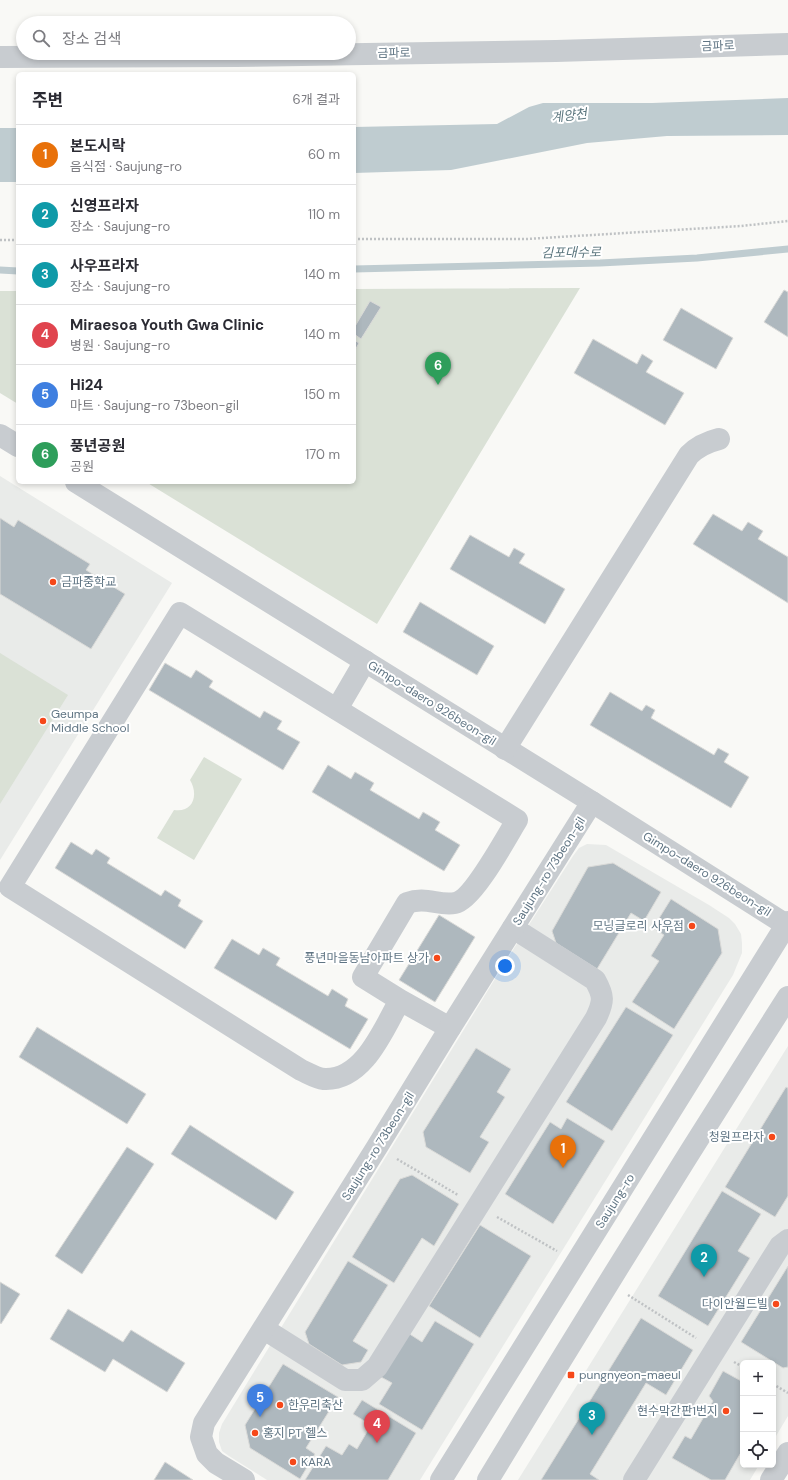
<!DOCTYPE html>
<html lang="ko">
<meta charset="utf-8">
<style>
:root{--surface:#fff;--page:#f2f2f3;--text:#2b2b33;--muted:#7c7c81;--line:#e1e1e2;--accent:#b45309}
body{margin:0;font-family:"DM Sans","Noto Sans KR",sans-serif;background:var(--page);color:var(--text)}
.controls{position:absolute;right:12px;bottom:12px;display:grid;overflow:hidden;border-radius:6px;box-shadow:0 2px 6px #0003}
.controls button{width:36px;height:36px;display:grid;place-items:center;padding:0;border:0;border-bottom:1px solid var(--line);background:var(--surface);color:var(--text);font:20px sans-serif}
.you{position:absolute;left:505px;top:966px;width:14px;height:14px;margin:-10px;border:3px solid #fff;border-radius:50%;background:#1a73e8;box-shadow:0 0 0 6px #1a73e833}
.badge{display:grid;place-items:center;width:26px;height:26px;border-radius:50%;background:var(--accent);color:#fff;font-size:13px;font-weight:700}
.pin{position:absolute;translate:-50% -33px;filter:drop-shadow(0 1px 2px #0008)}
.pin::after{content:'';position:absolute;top:21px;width:14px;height:12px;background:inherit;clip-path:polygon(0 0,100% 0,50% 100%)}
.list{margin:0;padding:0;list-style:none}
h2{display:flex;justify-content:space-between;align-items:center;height:52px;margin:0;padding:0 16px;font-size:17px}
h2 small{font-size:13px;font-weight:400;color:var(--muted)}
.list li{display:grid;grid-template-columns:26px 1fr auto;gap:12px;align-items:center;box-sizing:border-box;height:60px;padding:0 16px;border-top:1px solid var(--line)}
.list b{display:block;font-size:15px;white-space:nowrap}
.list p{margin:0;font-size:13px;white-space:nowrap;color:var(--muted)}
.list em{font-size:13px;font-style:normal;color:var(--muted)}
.icon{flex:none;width:22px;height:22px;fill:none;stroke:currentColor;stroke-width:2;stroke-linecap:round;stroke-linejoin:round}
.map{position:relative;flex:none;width:788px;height:1480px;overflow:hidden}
.search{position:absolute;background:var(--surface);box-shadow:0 2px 6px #0003;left:16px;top:16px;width:340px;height:44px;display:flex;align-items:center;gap:10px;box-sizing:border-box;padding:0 14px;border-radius:22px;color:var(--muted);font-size:15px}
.panel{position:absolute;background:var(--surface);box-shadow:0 2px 6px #0003;left:16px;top:72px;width:340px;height:412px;border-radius:6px}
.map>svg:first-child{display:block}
.built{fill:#e9ebe9}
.green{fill:#dae1d6}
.water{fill:#bfccd0}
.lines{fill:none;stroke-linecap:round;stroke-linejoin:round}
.stream{stroke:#bfccd0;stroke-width:7}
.building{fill:#aeb8be;stroke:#dadad8}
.path{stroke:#bfc2c4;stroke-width:2.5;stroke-dasharray:2 2;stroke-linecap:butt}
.minor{stroke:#c8ccd0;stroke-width:22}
.poi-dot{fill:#f64819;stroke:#fff;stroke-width:1.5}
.labels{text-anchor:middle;stroke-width:4;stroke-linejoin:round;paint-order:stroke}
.street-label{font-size:12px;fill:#607584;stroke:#fff}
.poi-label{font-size:12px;fill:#607584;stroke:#fff;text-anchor:start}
.water-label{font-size:13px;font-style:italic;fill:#5b767e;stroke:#fff}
</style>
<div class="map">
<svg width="788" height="1480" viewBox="0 0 788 1480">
<rect width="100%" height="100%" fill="#f9f9f6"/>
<g class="built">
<polygon points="0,476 172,583 0,860"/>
<polygon points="587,844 606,845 709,905 729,918 735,924 741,934 742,943 742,953 733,975 420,1480 267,1480 229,1456 222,1451 219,1442 219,1433 222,1424 509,956 573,856 579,848"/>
<polygon points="788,1046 788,1416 773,1441 773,1363 743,1363 743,1465 759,1465 750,1480 518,1480"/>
</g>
<g class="green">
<polygon points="580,288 377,624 146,482 354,482 354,289"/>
<polygon points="0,291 18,291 18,404 0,393"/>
<polygon points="0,653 68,695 0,804"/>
<path d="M204 757 242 779 194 860 157 838 174 810C193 813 199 795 190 780Z"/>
</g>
<g class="water">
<polygon points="788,98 788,135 667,136 587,143 451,170 354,173 354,127 497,124 529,107 543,103 652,103"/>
<rect x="0" y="128" width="18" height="54"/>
</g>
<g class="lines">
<g class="stream">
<polyline points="354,269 600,263 697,258 788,249"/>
<polyline points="0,270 18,271"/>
</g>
</g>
<g class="building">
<polygon points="784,290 788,292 788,337 764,322"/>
<polygon points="370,301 381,307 361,339 354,334 354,328"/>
<polygon points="681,308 733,338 716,369 663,340"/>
<polygon points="593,339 637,364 642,354 653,361 646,372 684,393 665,425 574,373"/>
<polygon points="354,340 359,343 354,352"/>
<polygon points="713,514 742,531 748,522 763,531 758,539 788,557 788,603 693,544"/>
<polygon points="0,518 14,527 18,520 90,564 86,570 125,594 91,649 0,594"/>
<polygon points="470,535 509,557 514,548 525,554 519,563 565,589 545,624 450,569"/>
<polygon points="420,602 494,646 477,675 403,632"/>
<polygon points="165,663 191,678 196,670 213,681 209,687 260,718 264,711 282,721 277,729 300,742 283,770 149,690"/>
<polygon points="610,692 642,711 646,705 655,710 651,718 714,755 718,748 729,754 724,762 749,777 731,808 590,725"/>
<polygon points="328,765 351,779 355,772 374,783 370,790 419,819 423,812 440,822 435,830 460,845 444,871 312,792"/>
<polygon points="71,842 92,855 96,849 110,858 107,863 161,896 165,890 181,900 178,906 203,921 185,949 55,868"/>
<polygon points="613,863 661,892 644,921 631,913 597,969 556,943 552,931 588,867"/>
<polygon points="671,899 718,929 722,953 674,1029 632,1002 659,961 651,956 664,935 653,928"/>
<polygon points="439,915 475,937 435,1002 399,980"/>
<polygon points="232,939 259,955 263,948 280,958 276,965 328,996 332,989 348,999 345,1006 368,1019 350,1049 214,968"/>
<polygon points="626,1007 673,1035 612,1131 566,1102"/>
<polygon points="37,1027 146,1094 127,1124 19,1057"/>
<polygon points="476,1048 511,1069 497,1092 505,1097 480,1137 489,1142 470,1173 426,1147 423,1132"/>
<polygon points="786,1087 788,1088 788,1196 775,1217 725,1187"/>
<polygon points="567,1118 605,1141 553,1224 505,1194 550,1122 561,1129"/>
<polygon points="190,1125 294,1192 276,1220 171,1154"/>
<polygon points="127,1147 154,1164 82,1274 55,1256"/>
<polygon points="412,1175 459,1204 434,1246 422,1238 394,1283 352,1257 400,1179"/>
<polygon points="722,1191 761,1214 738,1251 750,1258 708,1326 658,1296"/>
<polygon points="480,1225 531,1256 480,1338 429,1306"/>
<polygon points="348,1261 388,1285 353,1341 368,1350 361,1362 342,1365 309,1344 305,1332"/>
<polygon points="788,1266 788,1367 783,1368 741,1342"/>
<polygon points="0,1282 20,1294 1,1324 0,1323"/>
<polygon points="68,1309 123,1342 131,1330 185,1363 167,1392 113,1359 105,1372 50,1339"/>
<polygon points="641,1318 693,1350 666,1395 646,1383 590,1474 599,1480 541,1480"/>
<polygon points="435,1321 474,1344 422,1430 379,1404 392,1383 381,1377 408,1333 422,1342"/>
<polygon points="283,1364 338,1397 306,1448 315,1454 300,1479 250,1448 245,1425"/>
<polygon points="723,1371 743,1382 743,1449 725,1480 711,1480 672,1458 685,1436 691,1439 713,1401 709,1396"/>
<polygon points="362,1400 416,1433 388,1480 305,1480 326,1446 342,1455 349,1444 357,1449 371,1425 353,1414"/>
<polygon points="165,1462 193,1480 154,1480"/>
</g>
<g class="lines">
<g class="path">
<polyline points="354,239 526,239 741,226 788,221"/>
<polyline points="0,240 18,240"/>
<polyline points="397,1159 458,1195"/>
<polyline points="497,1217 557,1251"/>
<polyline points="628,1295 696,1338"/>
<polyline points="734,1362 743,1367"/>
<polyline points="773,1384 788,1393"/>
</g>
<g class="minor">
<polyline points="0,57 236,56 556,51 788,44"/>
<polyline points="0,435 18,446"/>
<polyline points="76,482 592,802 788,926"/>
<polyline points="337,709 365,661"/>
<path d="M505 749 689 455C698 446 707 442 719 439"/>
<path d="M400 1000C384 1028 364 1081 324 1079 316 1078 308 1073 301 1070L10 887 180 613 517 820C507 836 473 900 455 903 438 906 426 896 407 903L363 977 400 1000 450 1028"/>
<path d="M264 1329 345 1380H362L377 1367 596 1018C604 1001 604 996 595 980L513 928"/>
<polyline points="244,1480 216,1463 207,1454 201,1437 204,1423 377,1147 450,1028 592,802"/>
<polyline points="441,1480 788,922"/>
<path d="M488 1480C586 1318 686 1157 788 997"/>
<polyline points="634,1480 780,1246 788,1240"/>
<polyline points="771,1480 788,1453"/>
</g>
</g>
<g class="poi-dot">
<circle cx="53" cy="582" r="4"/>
<circle cx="43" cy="721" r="4"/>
<circle cx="692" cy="926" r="4"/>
<circle cx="437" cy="958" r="4"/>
<circle cx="772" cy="1137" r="4"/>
<circle cx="776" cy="1304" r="4"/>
<rect x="567" y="1371" width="8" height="8" rx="2"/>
<circle cx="280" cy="1405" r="4"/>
<circle cx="726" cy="1411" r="4"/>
<circle cx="255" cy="1433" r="4"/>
<circle cx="293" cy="1462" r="4"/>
</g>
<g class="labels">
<g class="street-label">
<text transform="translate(718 46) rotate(-2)" y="4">금파로</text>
<text transform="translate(394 53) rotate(-1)" y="4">금파로</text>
<text transform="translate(432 703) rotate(32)" y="4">Gimpo-daero 926beon-gil</text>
<text transform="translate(549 871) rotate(-58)" y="4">Saujung-ro 73beon-gil</text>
<text transform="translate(707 874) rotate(32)" y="4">Gimpo-daero 926beon-gil</text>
<text transform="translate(378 1146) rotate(-58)" y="4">Saujung-ro 73beon-gil</text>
<text transform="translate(615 1201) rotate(-58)" y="4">Saujung-ro</text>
</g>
<g class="poi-label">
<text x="61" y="586">금파중학교</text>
<text x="51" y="718">Geumpa<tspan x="51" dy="14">Middle School</tspan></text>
<text x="684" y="930" text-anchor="end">모닝글로리 사우점</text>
<text x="429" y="962" text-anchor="end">풍년마을동남아파트 상가</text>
<text x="764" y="1141" text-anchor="end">청원프라자</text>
<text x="768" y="1308" text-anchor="end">다이안월드빌</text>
<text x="579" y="1379">pungnyeon-maeul</text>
<text x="288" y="1409">한우리축산</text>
<text x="718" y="1415" text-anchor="end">현수막간판1번지</text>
<text x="263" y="1437">홍지 PT 헬스</text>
<text x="301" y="1466">KARA</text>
</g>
<g class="water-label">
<text transform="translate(569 115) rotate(-7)" y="5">계양천</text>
<text transform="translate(571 252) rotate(-1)" y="5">김포대수로</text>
</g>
</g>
</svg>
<div class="controls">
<button>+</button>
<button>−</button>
<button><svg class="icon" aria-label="locate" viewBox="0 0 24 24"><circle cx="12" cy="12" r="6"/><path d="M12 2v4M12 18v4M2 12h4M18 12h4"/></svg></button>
</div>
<div class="you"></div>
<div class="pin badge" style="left:563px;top:1168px;background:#e8710a">1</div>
<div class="pin badge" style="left:704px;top:1277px;background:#0f9aa8">2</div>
<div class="pin badge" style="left:592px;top:1435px;background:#0f9aa8">3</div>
<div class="pin badge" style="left:377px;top:1443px;background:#e0444e">4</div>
<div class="pin badge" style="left:260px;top:1417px;background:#3f7fe0">5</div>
<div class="pin badge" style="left:438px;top:385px;background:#2e9e5b">6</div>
<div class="search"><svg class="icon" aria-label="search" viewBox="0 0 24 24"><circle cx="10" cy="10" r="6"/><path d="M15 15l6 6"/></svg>장소 검색</div>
<section class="panel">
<h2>주변<small>6개 결과</small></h2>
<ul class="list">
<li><span class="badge" style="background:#e8710a">1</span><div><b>본도시락</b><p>음식점 · Saujung-ro</p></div><em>60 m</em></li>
<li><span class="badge" style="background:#0f9aa8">2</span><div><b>신영프라자</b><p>장소 · Saujung-ro</p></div><em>110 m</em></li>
<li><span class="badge" style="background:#0f9aa8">3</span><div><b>사우프라자</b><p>장소 · Saujung-ro</p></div><em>140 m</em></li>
<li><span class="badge" style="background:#e0444e">4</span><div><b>Miraesoa Youth Gwa Clinic</b><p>병원 · Saujung-ro</p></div><em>140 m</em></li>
<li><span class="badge" style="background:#3f7fe0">5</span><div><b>Hi24</b><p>마트 · Saujung-ro 73beon-gil</p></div><em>150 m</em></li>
<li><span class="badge" style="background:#2e9e5b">6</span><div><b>풍년공원</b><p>공원</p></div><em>170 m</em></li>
</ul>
</section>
</div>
